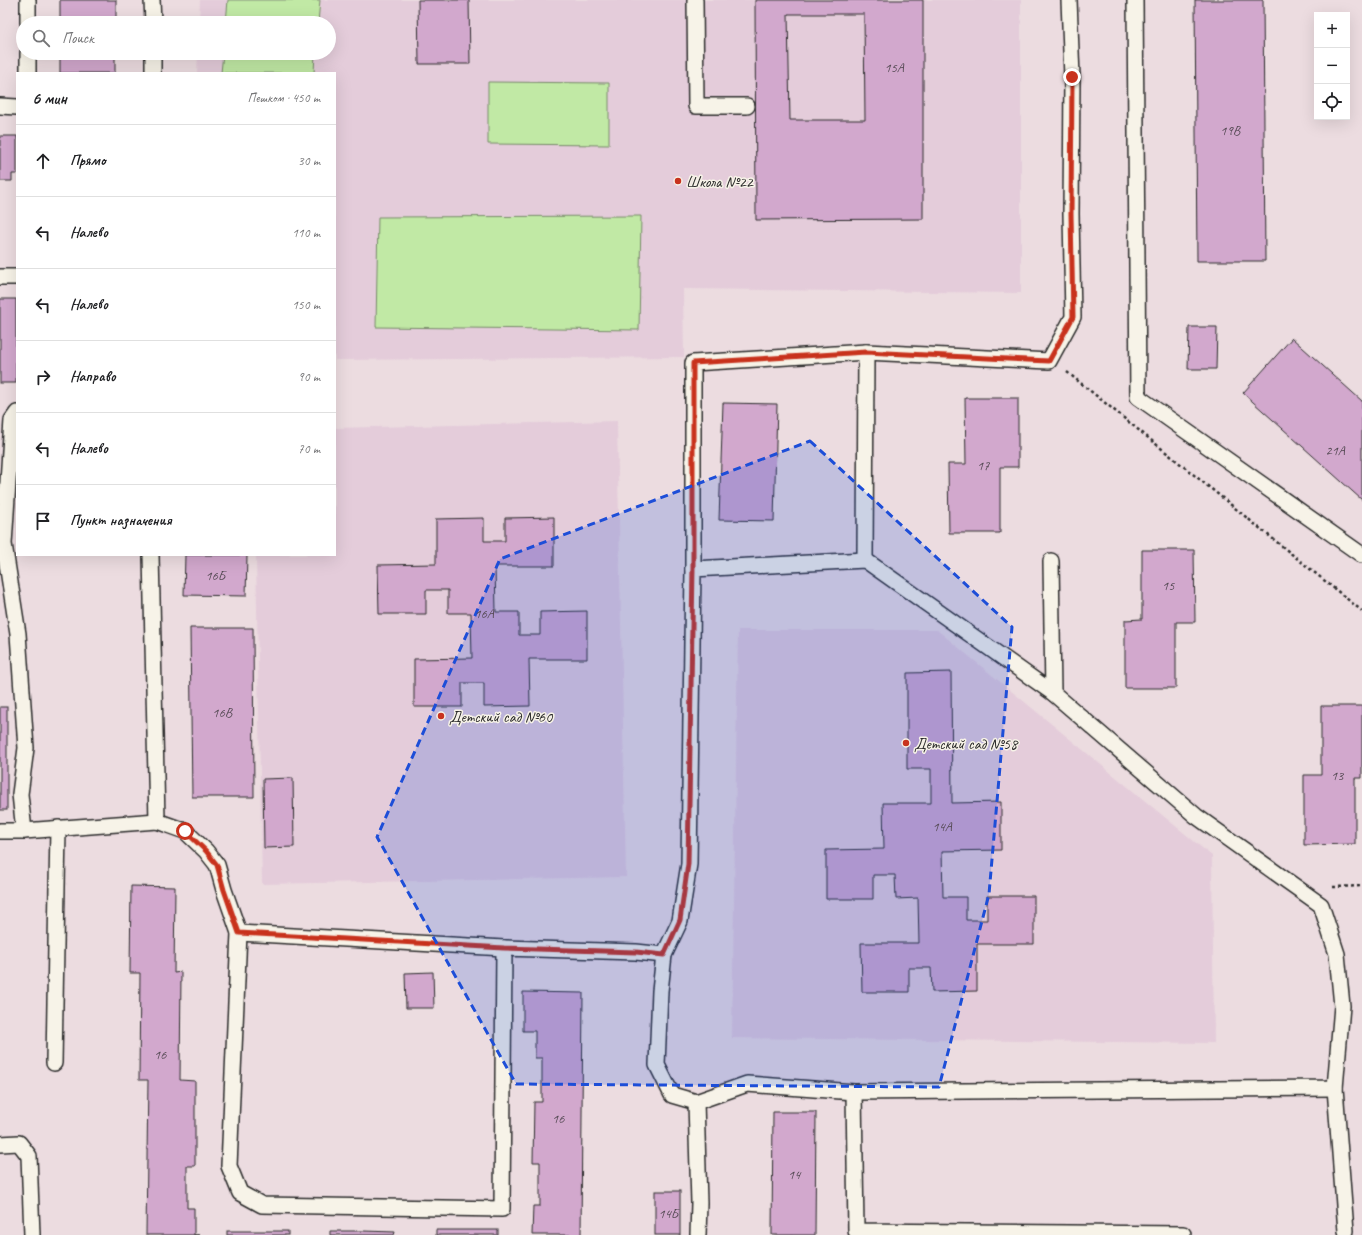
<!DOCTYPE html>
<html lang="ru">
<meta charset="utf-8">
<style>
:root{--surface:#fff;--page:#f6f6f6;--text:#202124;--muted:#757577;--line:#e0e0e0}
body{margin:0;font-family:Caveat,sans-serif;background:var(--page);color:var(--text)}
.controls{position:absolute;right:12px;top:12px;display:grid;overflow:hidden;border-radius:0px;box-shadow:0 4px 16px #0002}
.controls button{width:36px;height:36px;display:grid;place-items:center;padding:0;border:0;border-bottom:1px solid var(--line);background:var(--surface);color:var(--text);font:20px sans-serif}
.stop{position:absolute;width:12px;height:12px;margin:-9px;border:3px solid #c8321e;border-radius:50%;background:#fff}
.stop.end{background:#c8321e;border-color:#fff;box-shadow:0 1px 4px #0008}
.list{margin:0;padding:0;list-style:none}
h2{display:flex;justify-content:space-between;align-items:center;height:52px;margin:0;padding:0 16px;font-size:17px}
h2 small{font-size:13px;font-weight:400;color:var(--muted)}
.list li{display:grid;grid-template-columns:26px 1fr auto;gap:12px;align-items:center;box-sizing:border-box;height:72px;padding:0 16px;border-top:1px solid var(--line)}
.list b{display:block;font-size:15px;white-space:nowrap}
.list em{font-size:13px;font-style:normal;color:var(--muted)}
.icon{flex:none;width:22px;height:22px;fill:none;stroke:currentColor;stroke-width:2;stroke-linecap:round;stroke-linejoin:round}
.map{position:relative;flex:none;width:1362px;height:1235px;overflow:hidden}
.search{position:absolute;background:var(--surface);box-shadow:0 4px 16px #0002;left:16px;top:16px;width:320px;height:44px;display:flex;align-items:center;gap:10px;box-sizing:border-box;padding:0 14px;border-radius:22px;color:var(--muted);font-size:15px}
.panel{position:absolute;background:var(--surface);box-shadow:0 4px 16px #0002;left:16px;top:72px;width:320px;height:484px;border-radius:0px}
.map>svg:first-child{display:block}
.built{fill:#e4ccda}
.green{fill:#c1e9a5;stroke:#768a68}
.building{fill:#d2a8cd;stroke:#2b2b2b;fill-rule:evenodd}
.lines{fill:none;stroke-linecap:round;stroke-linejoin:round}
.service-casing{stroke:#2b2b2b;stroke-width:18}
.path{stroke:#2b2b2b;stroke-width:2.5;stroke-dasharray:3 3;stroke-linecap:butt}
.service{stroke:#f7f3e8;stroke-width:15}
.route{stroke:#c8321e;stroke-width:5}
.marked{fill:#1d4ed8;fill-opacity:0.2;stroke:#1d4ed8;stroke-width:3;stroke-dasharray:8 5;stroke-linejoin:round}
.poi-dot{fill:#c8321e;stroke:#f7f3e8;stroke-width:1.5}
.labels{text-anchor:middle;stroke-width:3;stroke-linejoin:round;paint-order:stroke}
.number-label{font-size:14px;fill:#554a54}
.poi-label{font-size:16px;fill:#2b2b2b;stroke:#f7f3e8;text-anchor:start}
</style>
<div class="map">
<svg width="1362" height="1235" viewBox="0 0 1362 1235">
<rect width="100%" height="100%" fill="#ecdce0"/>
<filter id="ink" filterUnits="userSpaceOnUse"><feTurbulence type="fractalNoise" baseFrequency=".025" numOctaves="2"/><feDisplacementMap in="SourceGraphic" scale="8" xChannelSelector="R" yChannelSelector="G"/><feConvolveMatrix kernelMatrix="1 2 1 2 8 2 1 2 1" color-interpolation-filters="sRGB"/></filter>
<g filter="url(#ink)">
<g class="built">
<polygon points="200,0 1021,0 1021,293 683,289 684,357 335,360 335,73 197,73 198,53 329,53 329,23 199,23"/>
<polygon points="617,421 626,877 262,884 256,555 335,555 335,428"/>
<polygon points="738,630 937,630 1212,856 1214,1043 732,1038"/>
</g>
<g class="green">
<polygon points="228,0 320,0 318,23 226,23"/>
<polygon points="223,53 315,53 314,73 221,73"/>
<polygon points="488,82 609,83 609,145 488,144"/>
<polygon points="641,216 639,330 376,327 378,217"/>
</g>
<g class="building">
<rect x="60" y="0" width="56" height="23"/>
<polygon points="418,0 469,0 470,64 419,64"/>
<path d="M755 0H923V219L756 220ZM788 14H864L865 120H790Z"/>
<polygon points="1195,0 1263,0 1265,261 1197,261"/>
<rect x="60" y="53" width="55" height="20"/>
<polygon points="0,136 17,136 17,174 12,174 12,181 0,181"/>
<rect x="0" y="299" width="16" height="84"/>
<polygon points="1189,327 1217,327 1216,369 1188,369"/>
<polygon points="1292,338 1362,401 1362,500 1243,393"/>
<polygon points="965,398 1018,398 1018,467 1000,467 1000,533 949,533 948,464 966,464"/>
<polygon points="723,403 777,404 774,521 719,520"/>
<polygon points="554,517 554,566 495,566 496,612 519,612 519,635 540,635 540,612 587,611 587,659 529,659 530,706 484,707 484,683 462,683 462,707 414,707 414,659 472,658 471,613 448,613 448,590 426,590 426,614 379,614 378,565 436,564 436,519 484,518 484,541 505,541 505,518"/>
<polygon points="1142,550 1194,550 1195,622 1176,622 1176,688 1125,688 1125,620 1142,619"/>
<polygon points="185,555 247,555 246,596 184,595"/>
<polygon points="190,628 253,628 254,797 192,797"/>
<polygon points="951,672 952,803 1001,802 1001,850 942,851 943,897 966,897 966,920 987,920 987,896 1034,896 1034,944 977,944 977,991 932,992 931,968 909,968 909,992 862,992 861,943 919,943 918,898 896,899 895,875 873,875 873,899 826,899 826,850 884,849 883,803 931,803 931,769 907,769 907,673"/>
<polygon points="1321,706 1362,706 1362,778 1355,778 1355,844 1304,845 1304,775 1321,775"/>
<rect x="0" y="707" width="7" height="103"/>
<polygon points="293,778 294,847 264,848 263,779"/>
<polygon points="131,886 175,887 174,973 181,972 180,1080 195,1081 195,1166 187,1166 187,1208 194,1208 194,1235 199,1235 146,1235 148,1080 139,1080 140,973 130,973"/>
<polygon points="433,972 434,1008 406,1008 405,973"/>
<polygon points="523,992 583,993 581,1235 532,1235 533,1206 540,1206 540,1162 533,1162 534,1102 542,1102 542,1058 535,1058 535,1031 523,1031"/>
<polygon points="773,1112 816,1112 815,1235 772,1235"/>
<rect x="655" y="1191" width="25" height="44"/>
<rect x="436" y="1230" width="62" height="5"/>
<rect x="227" y="1231" width="61" height="4"/>
<polygon points="330,1231 363,1231 395,1232 394,1235 330,1235"/>
</g>
<g class="lines">
<g class="service-casing">
<g id="service">
<polyline points="152,0 153,23"/>
<polyline points="695,0 696,106 747,106"/>
<polyline points="1135,0 1138,397 1362,555"/>
<polyline points="28,23 28,0"/>
<polyline points="153,53 153,73"/>
<polyline points="28,73 28,53"/>
<polyline points="0,106 17,107"/>
<polyline points="0,277 17,277"/>
<polyline points="151,555 157,821"/>
<polyline points="865,560 866,352"/>
<polyline points="1051,561 1053,693"/>
<polyline points="693,569 693,363 866,352 1049,361 1073,317 1071,214 1072,77 1069,0"/>
<polyline points="0,831 24,831 20,794 26,748 18,634 4,544 12,420 17,413"/>
<polyline points="24,831 157,821 185,831 206,851 217,865 224,890 239,933 229,1166 240,1193 262,1205 502,1209 504,948 636,952 664,955"/>
<polyline points="239,933 504,948"/>
<polyline points="54,1063 58,828"/>
<polyline points="1335,1088 1346,1231"/>
<polyline points="854,1092 856,1231 1183,1234"/>
<polyline points="696,1102 747,1084 854,1092 1335,1088 1342,1006 1337,954 1321,905 1196,816 1053,693 865,560 693,569 689,864 680,921 664,955 660,991 657,1065 672,1095 696,1102 699,1203 698,1235"/>
<polyline points="0,1144 19,1143 29,1156 32,1235"/>
</g>
</g>
<g class="path">
<polyline points="1067,372 1362,611"/>
<polyline points="1333,887 1362,886"/>
</g>
<use href="#service" class="service"/>
</g>
</g>
<g class="lines" filter="url(#ink)">
<polyline class="route" points="185,831 206,851 217,865 224,890 239,933 504,948 636,952 664,955 680,920 688,864 693,568 693,363 866,352 1049,361 1073,317 1071,214 1072,77"/>
</g>
<path class="marked" d="M810 441 1012 627 989 894 939 1087 516 1084 377 837 500 559Z"/>
<g class="poi-dot">
<circle cx="678" cy="181" r="4"/>
<circle cx="441" cy="716" r="4"/>
<circle cx="906" cy="743" r="4"/>
</g>
<g class="labels">
<g class="number-label">
<text x="894" y="72">15А</text>
<text x="1230" y="135">19В</text>
<text x="1335" y="455">21А</text>
<text x="983" y="470">17</text>
<text x="215" y="580">16Б</text>
<text x="1168" y="590">15</text>
<text x="484" y="618">16А</text>
<text x="222" y="717">16В</text>
<text x="1337" y="780">13</text>
<text x="942" y="831">14А</text>
<text x="160" y="1059">16</text>
<text x="558" y="1123">16</text>
<text x="794" y="1179">14</text>
<text x="668" y="1218">14Б</text>
</g>
<g class="poi-label">
<text x="686" y="187">Школа №22</text>
<text x="449" y="722">Детский сад №60</text>
<text x="914" y="749">Детский сад №58</text>
</g>
</g>
</svg>
<div class="controls">
<button>+</button>
<button>−</button>
<button><svg class="icon" aria-label="locate" viewBox="0 0 24 24"><circle cx="12" cy="12" r="6"/><path d="M12 2v4M12 18v4M2 12h4M18 12h4"/></svg></button>
</div>
<div class="stop" style="left:185px;top:831px"></div>
<div class="stop end" style="left:1072px;top:77px"></div>
<div class="search"><svg class="icon" aria-label="search" viewBox="0 0 24 24"><circle cx="10" cy="10" r="6"/><path d="M15 15l6 6"/></svg>Поиск</div>
<section class="panel">
<h2>6 мин<small>Пешком · 450 m</small></h2>
<ul class="list">
<li><svg class="icon" aria-label="ahead" viewBox="0 0 24 24"><path d="M12 20V5M6 11l6-6 6 6"/></svg><div><b>Прямо</b></div><em>30 m</em></li>
<li><svg class="icon" aria-label="left" viewBox="0 0 24 24"><path d="M17 20v-9H6M10 6l-5 5 5 5"/></svg><div><b>Налево</b></div><em>110 m</em></li>
<li><svg class="icon" aria-label="left" viewBox="0 0 24 24"><path d="M17 20v-9H6M10 6l-5 5 5 5"/></svg><div><b>Налево</b></div><em>150 m</em></li>
<li><svg class="icon" aria-label="right" viewBox="0 0 24 24"><path d="M7 20v-9h11M14 6l5 5-5 5"/></svg><div><b>Направо</b></div><em>90 m</em></li>
<li><svg class="icon" aria-label="left" viewBox="0 0 24 24"><path d="M17 20v-9H6M10 6l-5 5 5 5"/></svg><div><b>Налево</b></div><em>70 m</em></li>
<li><svg class="icon" aria-label="arrive" viewBox="0 0 24 24"><path d="M6 21V4h12l-3 4 3 4H6"/></svg><div><b>Пункт назначения</b></div></li>
</ul>
</section>
</div>
